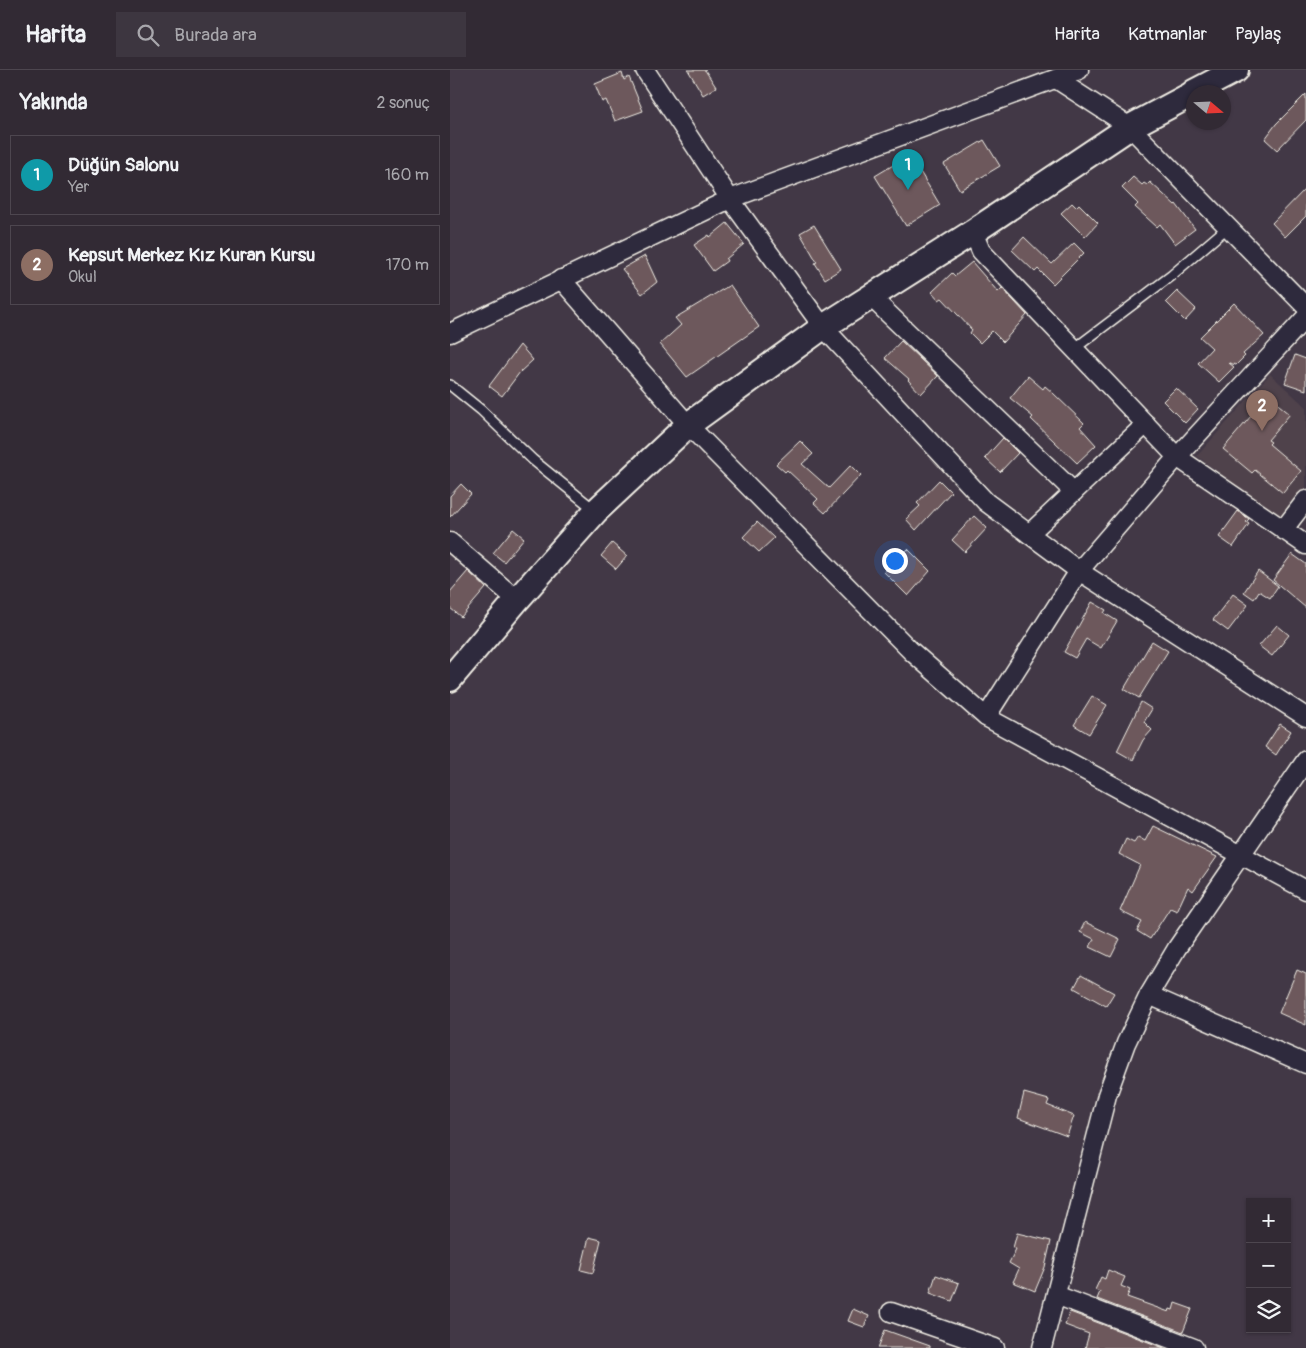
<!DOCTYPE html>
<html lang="tr">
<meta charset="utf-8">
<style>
:root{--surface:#322a34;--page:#3d3640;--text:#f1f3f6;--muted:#a8a7ac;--line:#4d464f;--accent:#1a73e8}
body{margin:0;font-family:Pangolin,sans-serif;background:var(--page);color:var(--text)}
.controls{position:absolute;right:15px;bottom:15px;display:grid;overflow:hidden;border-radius:0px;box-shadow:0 1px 4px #0004}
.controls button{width:45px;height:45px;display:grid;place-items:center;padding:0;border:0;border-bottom:1px solid var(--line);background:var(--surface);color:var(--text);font:25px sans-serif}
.compass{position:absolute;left:736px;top:15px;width:45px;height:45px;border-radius:50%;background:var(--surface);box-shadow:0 1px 4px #0004;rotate:109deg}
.you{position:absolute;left:444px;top:490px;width:18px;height:18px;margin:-12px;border:4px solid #fff;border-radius:50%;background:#1a73e8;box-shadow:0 0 0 8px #1a73e833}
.badge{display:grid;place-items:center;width:32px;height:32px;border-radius:50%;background:var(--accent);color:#fff;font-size:16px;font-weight:700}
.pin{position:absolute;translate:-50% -41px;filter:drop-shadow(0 1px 2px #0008)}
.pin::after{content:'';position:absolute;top:26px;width:18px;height:15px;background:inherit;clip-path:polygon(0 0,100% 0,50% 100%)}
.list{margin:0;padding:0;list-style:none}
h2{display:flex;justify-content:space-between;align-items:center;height:65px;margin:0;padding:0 20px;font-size:21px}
h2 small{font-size:16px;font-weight:400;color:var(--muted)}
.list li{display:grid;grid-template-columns:32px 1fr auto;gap:15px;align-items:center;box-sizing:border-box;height:80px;margin:0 10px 10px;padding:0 10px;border:1px solid var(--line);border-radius:0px}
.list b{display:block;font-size:19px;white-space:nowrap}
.list p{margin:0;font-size:16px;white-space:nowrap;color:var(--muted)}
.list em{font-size:16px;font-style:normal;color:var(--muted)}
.icon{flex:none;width:28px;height:28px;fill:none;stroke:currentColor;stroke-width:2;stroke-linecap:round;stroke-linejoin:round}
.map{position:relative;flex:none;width:856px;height:1278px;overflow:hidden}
header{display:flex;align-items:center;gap:30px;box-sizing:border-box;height:70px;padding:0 25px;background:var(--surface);border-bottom:1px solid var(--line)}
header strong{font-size:24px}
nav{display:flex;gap:28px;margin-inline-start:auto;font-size:18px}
.search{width:350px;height:45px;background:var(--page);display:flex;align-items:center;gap:12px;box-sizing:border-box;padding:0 18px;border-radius:0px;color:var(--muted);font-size:19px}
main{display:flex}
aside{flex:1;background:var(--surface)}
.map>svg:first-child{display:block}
.built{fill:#4f424c}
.building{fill:#6d585b;stroke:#f4f1e8}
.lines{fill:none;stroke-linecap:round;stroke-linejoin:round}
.lane-casing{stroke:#f4f1e8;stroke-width:12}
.street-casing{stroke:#f4f1e8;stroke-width:21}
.secondary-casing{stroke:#f4f1e8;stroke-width:28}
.lane{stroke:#2f2a3d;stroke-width:9}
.street{stroke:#2f2a3d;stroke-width:18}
.secondary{stroke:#2f2a3d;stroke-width:24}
</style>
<header>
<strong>Harita</strong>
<div class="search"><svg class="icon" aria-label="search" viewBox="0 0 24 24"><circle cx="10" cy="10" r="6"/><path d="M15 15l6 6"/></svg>Burada ara</div>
<nav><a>Harita</a><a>Katmanlar</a><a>Paylaş</a></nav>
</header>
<main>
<aside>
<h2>Yakında<small>2 sonuç</small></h2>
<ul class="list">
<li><span class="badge" style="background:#0f9aa8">1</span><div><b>Düğün Salonu</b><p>Yer</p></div><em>160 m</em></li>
<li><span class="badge" style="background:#8d6e63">2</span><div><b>Kepsut Merkez Kız Kuran Kursu</b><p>Okul</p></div><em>170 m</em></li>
</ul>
</aside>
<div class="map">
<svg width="856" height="1278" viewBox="0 0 856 1278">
<rect width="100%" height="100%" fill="#423846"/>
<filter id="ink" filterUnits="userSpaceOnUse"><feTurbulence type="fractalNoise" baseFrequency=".02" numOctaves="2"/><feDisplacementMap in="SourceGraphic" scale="10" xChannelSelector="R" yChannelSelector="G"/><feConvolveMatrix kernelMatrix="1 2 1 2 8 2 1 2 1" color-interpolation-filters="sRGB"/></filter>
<g filter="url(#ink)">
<polygon class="built" points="820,304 856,337 856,420 831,450 747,386"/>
<g class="building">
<polygon points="238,0 255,0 266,17 253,25"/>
<polygon points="172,3 174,10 179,7 193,41 165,51 156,30 152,32 145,14"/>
<polygon points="856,24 856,50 827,80 815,69 826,54"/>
<polygon points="534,70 550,96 510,120 494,94"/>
<polygon points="460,85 490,135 456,156 425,106"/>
<polygon points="683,107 692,115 694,113 697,115 700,112 725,135 726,134 745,159 725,174 710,154 707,157 685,137 688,134 672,118"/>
<polygon points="856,118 856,146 835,167 822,153"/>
<polygon points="622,133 626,137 629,134 648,153 635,167 611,143"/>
<polygon points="277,153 294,174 276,189 277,191 263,201 244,175 259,165 260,167"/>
<polygon points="364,155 391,199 375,209 365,193 367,192 350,163"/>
<polygon points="574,167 602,194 624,173 634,183 603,214 588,199 585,202 562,180"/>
<polygon points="195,186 207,212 192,224 172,199"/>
<polygon points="522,192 548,222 552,218 577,245 553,272 542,261 530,273 520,263 522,260 492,228 489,230 482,222 502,203 505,206"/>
<polygon points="280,215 309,257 237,307 210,274 231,255 225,248"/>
<polygon points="727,221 746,239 735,251 716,232"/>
<polygon points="784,233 814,265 793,284 795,286 786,295 779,293 784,297 769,312 748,293 762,278 750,267"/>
<polygon points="451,271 488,306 471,324 458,310 459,309 435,288"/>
<polygon points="70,275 83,290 70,302 52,326 39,316"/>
<polygon points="845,285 856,289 856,320 835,313"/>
<polygon points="578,306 593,319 595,316 603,323 634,353 630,357 646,375 627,393 581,349 583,347 560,328"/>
<polygon points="726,318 748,339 735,353 713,331"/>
<polygon points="818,326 840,344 818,370 821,372 819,374 851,401 833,423 805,400 802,403 773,379"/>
<polygon points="553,368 568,383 550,402 535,388"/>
<polygon points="350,371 363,384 352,394 379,418 401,395 411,405 375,443 364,433 368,429 337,400 335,402 326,394"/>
<polygon points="489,410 501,422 466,460 456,449 470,436 467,433"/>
<polygon points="11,414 21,424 0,447 0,426"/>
<polygon points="788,441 799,449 796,452 799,454 783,477 769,467"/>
<polygon points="524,446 537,458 515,482 502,470"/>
<polygon points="307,452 324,468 309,482 293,467"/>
<polygon points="63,459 74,468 54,492 43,483"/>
<polygon points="162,473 177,486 166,499 151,486"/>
<polygon points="458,479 480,501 458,526 434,502"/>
<polygon points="842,484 856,494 856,538 823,510"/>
<polygon points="18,501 36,518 11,547 0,538 0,522"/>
<polygon points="808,501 828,516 820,528 809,521 804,529 794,522"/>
<polygon points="783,524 798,535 778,561 763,550"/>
<polygon points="642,532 656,540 654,543 667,551 651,578 636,569 625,588 614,582"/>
<polygon points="827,555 839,565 822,586 809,576"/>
<polygon points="702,571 718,581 689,628 674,619"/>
<polygon points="642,626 657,635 639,664 624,655"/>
<polygon points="691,632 702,639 694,652 702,660 693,670 683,690 667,681"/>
<polygon points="830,654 841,661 826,685 815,677"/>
<polygon points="703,756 767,787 743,821 738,817 727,841 720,838 700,869 687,861 692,852 670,841 690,795 669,784 676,769 684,773 688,767 695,771"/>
<polygon points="635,852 670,869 661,887 640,877 644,869 630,862"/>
<polygon points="847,900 856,904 856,955 829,943"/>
<polygon points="631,905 664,923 656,936 624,918"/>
<polygon points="574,1023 599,1030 597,1035 624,1046 617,1066 568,1048"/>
<polygon points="567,1163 601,1171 595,1197 585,1221 563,1212 569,1199 559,1193 566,1179 563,1178"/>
<polygon points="139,1167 151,1170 143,1203 131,1200"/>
<polygon points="658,1200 675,1207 671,1216 680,1220 677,1227 719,1242 720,1239 723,1240 725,1233 742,1239 733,1262 647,1229 650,1222 645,1220 651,1207 655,1209"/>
<polygon points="486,1205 509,1213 502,1231 480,1223"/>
<polygon points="403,1239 419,1246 414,1257 398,1251"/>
<polygon points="620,1242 714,1278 635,1278 639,1264 615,1255"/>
<polygon points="435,1260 480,1276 480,1278 428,1278"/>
</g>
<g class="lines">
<g class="lane-casing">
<g id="lane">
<polyline points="624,279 722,205 778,157"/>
<polyline points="0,315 31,340 83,390 146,441"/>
</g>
</g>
<g class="street-casing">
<g id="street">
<polyline points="195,0 280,129 373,257 536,432 629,501 856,647"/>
<polyline points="606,9 680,57 856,237"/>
<polyline points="523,162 531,181 727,387 856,475"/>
<polyline points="111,209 238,355 461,581 536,647 856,820"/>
<polyline points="421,227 624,422"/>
<polyline points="0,263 280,129 629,0"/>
<polyline points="833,460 856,430"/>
<polyline points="579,464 696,354"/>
<polyline points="0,472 67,530"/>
<polyline points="536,647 629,501 727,387 856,247"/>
<polyline points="699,925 856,994"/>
<polyline points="606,1225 744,1278"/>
<polyline points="441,1242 545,1278"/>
<polyline points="592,1278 657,1025 676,973 699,925 727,878 856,690"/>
</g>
</g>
<g class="secondary-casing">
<g id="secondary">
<polyline points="744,22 786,0"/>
<polyline points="0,609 67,530 146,441 238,355 373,257 523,162 680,57 744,23"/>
</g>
</g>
<use href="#lane" class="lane"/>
<use href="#street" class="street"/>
<use href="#secondary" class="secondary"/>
</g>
</g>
</svg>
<div class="controls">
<button>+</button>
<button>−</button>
<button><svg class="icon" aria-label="layers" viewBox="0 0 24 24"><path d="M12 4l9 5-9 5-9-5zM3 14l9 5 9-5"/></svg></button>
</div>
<svg class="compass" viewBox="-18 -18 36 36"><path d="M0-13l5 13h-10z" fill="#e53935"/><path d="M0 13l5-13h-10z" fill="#a8a7ac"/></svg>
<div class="you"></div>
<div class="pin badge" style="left:458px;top:120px;background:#0f9aa8">1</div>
<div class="pin badge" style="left:812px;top:361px;background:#8d6e63">2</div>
</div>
</main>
